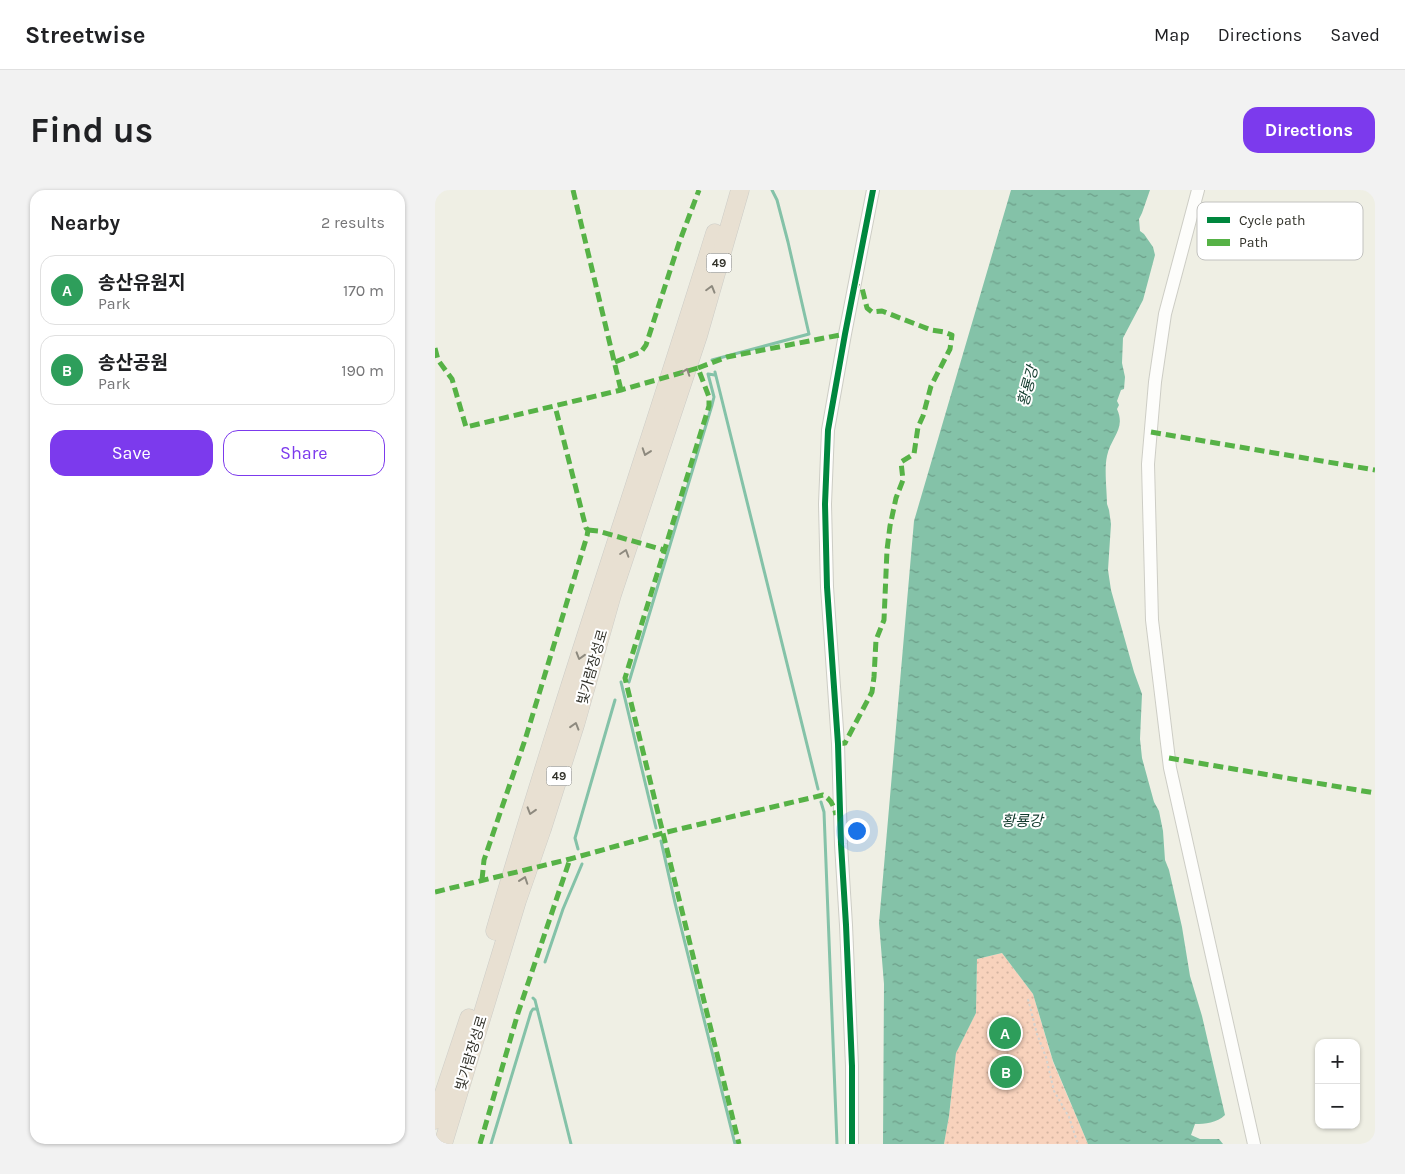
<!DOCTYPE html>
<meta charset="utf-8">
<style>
:root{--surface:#fff;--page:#f2f2f2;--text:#202124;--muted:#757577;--line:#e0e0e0;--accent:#7c3aed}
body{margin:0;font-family:Karla,"Noto Sans KR",sans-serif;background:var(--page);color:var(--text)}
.controls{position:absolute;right:15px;bottom:15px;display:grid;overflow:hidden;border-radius:10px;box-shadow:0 1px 4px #0004}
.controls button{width:45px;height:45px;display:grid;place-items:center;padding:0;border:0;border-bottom:1px solid var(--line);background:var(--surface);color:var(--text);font:25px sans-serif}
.you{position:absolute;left:421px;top:640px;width:18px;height:18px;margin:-12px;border:4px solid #fff;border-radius:50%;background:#1a73e8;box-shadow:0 0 0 8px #1a73e833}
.badge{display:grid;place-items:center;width:32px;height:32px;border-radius:50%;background:var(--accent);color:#fff;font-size:16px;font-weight:700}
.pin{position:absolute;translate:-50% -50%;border:2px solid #fff;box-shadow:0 1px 5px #0006}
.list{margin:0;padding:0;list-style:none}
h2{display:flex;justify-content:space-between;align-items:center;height:65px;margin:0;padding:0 20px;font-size:21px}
h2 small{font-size:16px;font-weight:400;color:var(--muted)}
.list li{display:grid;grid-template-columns:32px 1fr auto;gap:15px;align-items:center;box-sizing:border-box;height:70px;margin:0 10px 10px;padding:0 10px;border:1px solid var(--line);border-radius:15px}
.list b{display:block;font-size:19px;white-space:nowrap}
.list p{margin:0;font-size:16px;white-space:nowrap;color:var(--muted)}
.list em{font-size:16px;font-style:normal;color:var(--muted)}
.actions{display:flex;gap:10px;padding:15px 20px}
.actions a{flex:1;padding:11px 0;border:1px solid var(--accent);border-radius:15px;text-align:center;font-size:18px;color:var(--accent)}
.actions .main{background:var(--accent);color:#fff}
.map{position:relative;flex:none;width:940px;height:954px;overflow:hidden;border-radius:15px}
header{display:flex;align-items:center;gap:30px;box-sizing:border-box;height:70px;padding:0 25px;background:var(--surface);border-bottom:1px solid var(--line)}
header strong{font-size:24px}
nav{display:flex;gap:28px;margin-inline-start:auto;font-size:18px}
.intro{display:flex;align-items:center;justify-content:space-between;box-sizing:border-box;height:120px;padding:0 30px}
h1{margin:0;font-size:35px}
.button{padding:12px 22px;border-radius:15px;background:var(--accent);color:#fff;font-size:18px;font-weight:700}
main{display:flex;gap:30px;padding:0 30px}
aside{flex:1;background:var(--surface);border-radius:15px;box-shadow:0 1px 4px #0004}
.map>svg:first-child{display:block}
.park{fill:url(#park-dots)}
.water{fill:url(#water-ripples)}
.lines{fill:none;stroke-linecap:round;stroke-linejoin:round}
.stream{stroke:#84c2a8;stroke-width:3}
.minor-casing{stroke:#cdcdc5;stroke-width:14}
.highway-casing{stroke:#ccccc7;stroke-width:19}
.path{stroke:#d3d3d0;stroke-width:2;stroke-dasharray:2.5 2.5;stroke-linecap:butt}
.minor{stroke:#fdfdfb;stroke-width:12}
.highway{stroke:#e8e0d2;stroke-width:18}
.quiet{stroke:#56b246;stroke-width:5;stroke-dasharray:10 5;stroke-linecap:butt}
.cycleway-casing{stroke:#fff;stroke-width:9}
.cycleway{stroke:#00873e;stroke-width:6}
.oneway{stroke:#8d897e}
.labels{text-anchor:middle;stroke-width:4;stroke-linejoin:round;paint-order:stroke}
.shield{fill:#fff;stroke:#70706a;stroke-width:1}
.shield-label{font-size:12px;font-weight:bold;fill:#32322a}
.street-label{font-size:14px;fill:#32322a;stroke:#fff}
.water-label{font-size:15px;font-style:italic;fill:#123b2d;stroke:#fff}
.key{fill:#fff;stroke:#c2c2bf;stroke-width:1}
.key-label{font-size:14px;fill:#32322a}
</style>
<header>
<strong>Streetwise</strong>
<nav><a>Map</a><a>Directions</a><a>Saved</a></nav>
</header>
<div class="intro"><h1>Find us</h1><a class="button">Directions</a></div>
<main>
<aside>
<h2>Nearby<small>2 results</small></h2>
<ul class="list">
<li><span class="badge" style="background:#2e9e5b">A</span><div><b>송산유원지</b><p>Park</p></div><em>170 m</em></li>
<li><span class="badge" style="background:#2e9e5b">B</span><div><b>송산공원</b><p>Park</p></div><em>190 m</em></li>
</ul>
<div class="actions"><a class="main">Save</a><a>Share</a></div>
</aside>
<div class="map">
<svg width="940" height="954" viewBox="0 0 940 954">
<defs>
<pattern id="park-dots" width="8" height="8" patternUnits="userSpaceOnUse" patternTransform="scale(1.25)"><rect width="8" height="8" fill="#f8d2bc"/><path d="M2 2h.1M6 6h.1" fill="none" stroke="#d5b5a2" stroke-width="1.8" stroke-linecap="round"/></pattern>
<pattern id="water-ripples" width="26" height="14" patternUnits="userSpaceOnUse" patternTransform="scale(1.25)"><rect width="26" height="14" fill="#84c2a8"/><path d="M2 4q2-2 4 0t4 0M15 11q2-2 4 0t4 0" fill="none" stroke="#6d9e89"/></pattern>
</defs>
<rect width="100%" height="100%" fill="#efefe4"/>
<polygon class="park" points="567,763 598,804 618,872 653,954 509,954 514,926 521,863 541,823 542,769"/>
<path class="water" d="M576 0H715L707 23 704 29 705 41 709 44 718 57 720 65 708 110 688 148 687 173 690 187 689 199 686 200 682 211 684 215 682 219C691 239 676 247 672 266 669 279 672 301 672 314L674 320 676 334 673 380 676 400 699 482 707 504 705 549 707 568 719 612 724 621 728 641 730 670 734 680 747 737 755 786 767 826 790 925C782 933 770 934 760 934L756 945 765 949H784L788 954H653L618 871 598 804 567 763 542 769 541 823 521 863 514 926 509 954H448L449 794 444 733 479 331Z"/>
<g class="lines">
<g class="stream">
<polyline points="277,170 374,144 353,52 342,10 337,0"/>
<polyline points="280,182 383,599"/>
<polyline points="186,492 221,638"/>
<polyline points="194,492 277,215 279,207 273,184 280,185"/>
<polyline points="386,612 389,622 402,954"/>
<polyline points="226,651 240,713 300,954"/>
<polyline points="143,659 140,648 180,510"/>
<polyline points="110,772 128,719 147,674"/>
<polyline points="98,808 100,810 136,954"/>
<polyline points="56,954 96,822 98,819 102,819"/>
</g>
<g class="minor-casing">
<g id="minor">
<polyline points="763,0 730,124 720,192 713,274 717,430 735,578 819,954"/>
<polyline points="417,954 417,876 411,735 406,654 403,554 392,397 390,314 393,240 410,144 438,0"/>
</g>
</g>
<g class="highway-casing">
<g id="highway">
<path d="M60 741C128 507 208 276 280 43"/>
<polyline points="0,930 34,828"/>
<polyline points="8,954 82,711 107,639 141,532 177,405 263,146 305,0"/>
</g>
</g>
<polyline class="path" points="593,809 602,844 611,867 619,901 634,927 643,954"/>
<use href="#minor" class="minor"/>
<use href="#highway" class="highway"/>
<g class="quiet">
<polyline points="138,0 186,200"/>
<polyline points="0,158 3,170 17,189 31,237 186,200 263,178 274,207 274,216 190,488 304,954"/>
<polyline points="180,172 206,162 211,155 244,53 264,0"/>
<polyline points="263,178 292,167 410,144"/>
<polyline points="716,242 940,280"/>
<polyline points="153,340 163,341 229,360"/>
<polyline points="403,554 410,553 437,502 439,487 441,450 449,430 452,360 455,336 461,308 468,290 466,272 479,264 483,237 488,226 496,196 515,159 517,145 509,142 496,140 447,121 437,122 432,118 427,98 419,94"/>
<polyline points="734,568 940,603"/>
<polyline points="47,690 49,670 90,550 152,346 153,340 151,338 120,216"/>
<path d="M0 702 135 669 228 643 388 605C396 609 399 616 401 625"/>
<polyline points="45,954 83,823 135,669"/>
</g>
<g class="cycleway-casing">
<polyline id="cycleway" points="417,954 417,876 411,735 406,654 403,554 392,397 390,314 393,240 410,144 438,0"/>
</g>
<use href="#cycleway" class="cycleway"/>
</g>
<defs><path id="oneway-chevron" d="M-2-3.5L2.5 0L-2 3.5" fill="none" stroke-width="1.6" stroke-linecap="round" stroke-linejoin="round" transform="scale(1.25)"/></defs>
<g class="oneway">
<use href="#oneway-chevron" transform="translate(276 99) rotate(-74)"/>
<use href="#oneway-chevron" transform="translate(251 182) rotate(-71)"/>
<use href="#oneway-chevron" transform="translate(211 262) rotate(109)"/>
<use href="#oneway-chevron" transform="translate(190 363) rotate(-72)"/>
<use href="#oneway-chevron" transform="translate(145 466) rotate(107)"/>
<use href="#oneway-chevron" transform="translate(140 536) rotate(-73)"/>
<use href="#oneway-chevron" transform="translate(96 621) rotate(107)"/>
<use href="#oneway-chevron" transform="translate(89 690) rotate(-71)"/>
</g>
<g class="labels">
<g class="shield">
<rect x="271.5" y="63.5" width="25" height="19" rx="4"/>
<rect x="111.5" y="576.5" width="25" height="19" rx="4"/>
</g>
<g class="shield-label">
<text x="284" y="77">49</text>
<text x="124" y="590">49</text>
</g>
<g class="street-label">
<text transform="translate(157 477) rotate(-74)" y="5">빛가람장성로</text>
<text transform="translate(36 863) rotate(-73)" y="5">빛가람장성로</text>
</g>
<g class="water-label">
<text transform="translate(593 196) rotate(-75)" y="5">황룡강</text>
<text x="587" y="636">황룡강</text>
</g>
</g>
<rect x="762" y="12" width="166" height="58" rx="8" class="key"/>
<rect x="772" y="27" width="23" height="6" fill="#00873e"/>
<rect x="772" y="49" width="23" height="7" fill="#56b246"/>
<g class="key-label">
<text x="804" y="35">Cycle path</text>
<text x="804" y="57">Path</text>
</g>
</svg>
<div class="controls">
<button>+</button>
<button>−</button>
</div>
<div class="you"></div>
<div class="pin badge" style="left:570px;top:843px;background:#2e9e5b">A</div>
<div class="pin badge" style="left:571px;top:882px;background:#2e9e5b">B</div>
</div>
</main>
